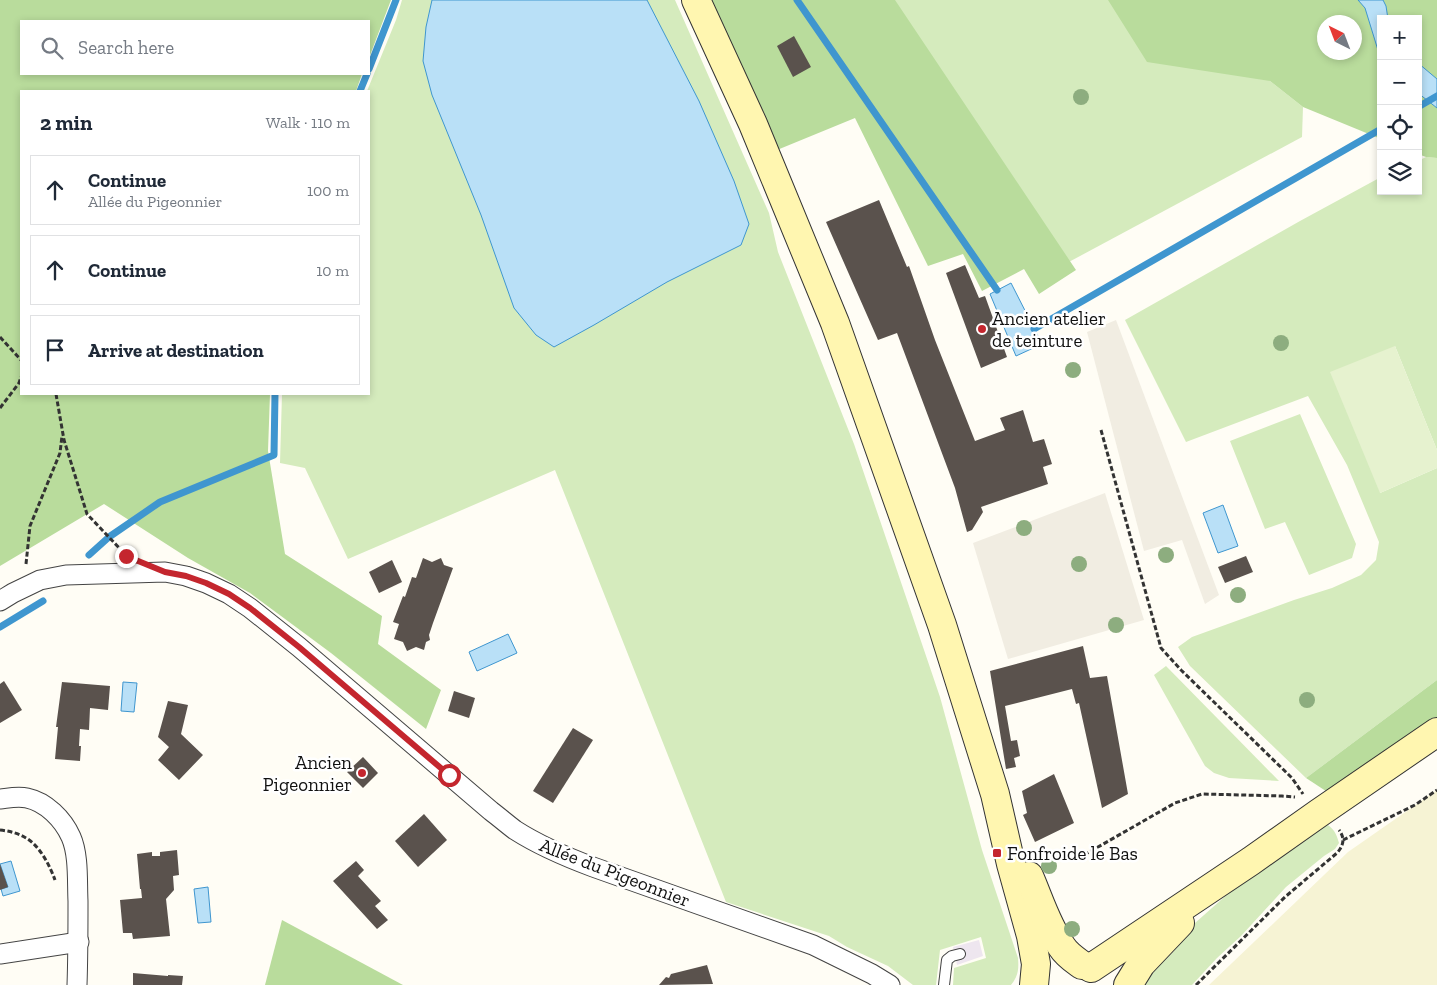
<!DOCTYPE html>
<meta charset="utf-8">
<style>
:root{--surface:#fff;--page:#f2f2f3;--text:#1f2937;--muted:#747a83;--line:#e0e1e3}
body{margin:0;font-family:"Zilla Slab",serif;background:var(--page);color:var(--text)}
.controls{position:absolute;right:15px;top:15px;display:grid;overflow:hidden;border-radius:0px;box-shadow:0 2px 8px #0003}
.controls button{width:45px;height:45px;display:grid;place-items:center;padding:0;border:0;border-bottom:1px solid var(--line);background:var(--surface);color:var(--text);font:25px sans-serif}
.compass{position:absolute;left:1317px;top:15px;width:45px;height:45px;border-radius:50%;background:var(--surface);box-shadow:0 2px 8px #0003;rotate:318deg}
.stop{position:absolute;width:15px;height:15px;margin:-11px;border:4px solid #c4262e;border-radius:50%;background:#fff}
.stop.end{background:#c4262e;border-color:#fff;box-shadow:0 1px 5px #0008}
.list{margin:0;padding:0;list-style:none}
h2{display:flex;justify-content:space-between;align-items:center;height:65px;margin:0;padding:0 20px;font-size:21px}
h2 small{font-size:16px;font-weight:400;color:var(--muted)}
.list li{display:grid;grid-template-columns:32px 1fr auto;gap:15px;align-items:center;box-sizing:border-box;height:70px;margin:0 10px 10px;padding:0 10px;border:1px solid var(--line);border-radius:0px}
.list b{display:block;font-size:19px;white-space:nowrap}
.list p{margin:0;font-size:16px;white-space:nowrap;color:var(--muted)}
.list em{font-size:16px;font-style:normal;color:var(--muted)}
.icon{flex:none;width:28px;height:28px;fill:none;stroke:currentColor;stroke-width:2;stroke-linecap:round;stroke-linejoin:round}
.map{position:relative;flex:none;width:1437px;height:985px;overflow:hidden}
.search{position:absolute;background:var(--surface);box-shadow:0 2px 8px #0003;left:20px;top:20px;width:350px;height:55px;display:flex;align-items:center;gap:12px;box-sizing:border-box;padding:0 18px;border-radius:0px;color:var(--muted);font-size:19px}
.panel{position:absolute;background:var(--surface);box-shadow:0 2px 8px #0003;left:20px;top:90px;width:350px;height:305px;border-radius:0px}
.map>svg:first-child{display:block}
.industrial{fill:#eee6ef}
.farmland{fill:#f6f3d4}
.green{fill:#d5ebbd}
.forest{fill:#b9dc9c;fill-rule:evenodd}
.pitch{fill:#e6f2cf}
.plaza{fill:#f1ede2}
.water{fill:#b9e0f7;stroke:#3f96cf}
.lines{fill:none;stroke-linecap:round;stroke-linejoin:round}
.stream{stroke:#3f96cf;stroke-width:7}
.building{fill:#5a524d}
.lane-casing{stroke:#444;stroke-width:12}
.street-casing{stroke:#444;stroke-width:21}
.secondary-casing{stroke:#333;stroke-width:30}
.path{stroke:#333;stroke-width:3;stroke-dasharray:5 2.5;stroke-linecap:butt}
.lane{stroke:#fff;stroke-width:10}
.street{stroke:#fff;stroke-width:19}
.secondary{stroke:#fff6b0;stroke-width:28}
.tree{fill:#8dad7f}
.route{stroke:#c4262e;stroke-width:6}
.poi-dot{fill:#c4262e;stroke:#fff;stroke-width:2}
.labels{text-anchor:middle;stroke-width:5;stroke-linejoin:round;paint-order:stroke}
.poi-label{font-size:19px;fill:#111;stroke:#fff;text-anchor:start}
.street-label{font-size:19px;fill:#111;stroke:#fff}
</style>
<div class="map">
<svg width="1437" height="985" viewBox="0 0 1437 985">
<rect width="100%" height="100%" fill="#fffdf5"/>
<polygon class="industrial" points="979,940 983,956 957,965 953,947"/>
<polygon class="farmland" points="1437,790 1437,985 1209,985 1348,852"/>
<g class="green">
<path d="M402 0H675L769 213 778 252 854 444 940 697 982 850 1018 958C1019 969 1018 977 1011 985H953L954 968 986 958 981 937 940 950 936 985H913L888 966 847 947 829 936 726 902 555 470 348 559 305 468 280 463 282 394H369V91H367L396 20Z"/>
<polygon points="859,0 1167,0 1303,107 1302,137 1039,278"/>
<polygon points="1426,157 1437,158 1437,450 1395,346 1380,493 1437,468 1437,680 1306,778 1190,666 1178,647 1192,637 1294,600 1332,588 1361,575 1376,560 1379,542 1347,465 1308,396 1186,442 1125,320 1300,221 1381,177 1381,191 1418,191 1418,161"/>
<polygon points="1300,414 1356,544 1352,558 1309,575 1285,522 1265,529 1230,441"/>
<polygon points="1166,666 1279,781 1229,778 1214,773 1205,766 1154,675"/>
<path d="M1328 825C1335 830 1337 836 1339 843L1335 849 1324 856 1286 887 1241 936 1217 958 1192 985H1145C1150 972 1164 961 1174 951L1169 946 1230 892 1320 826Z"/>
</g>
<g class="forest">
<polygon points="0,0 391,0 369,58 369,21 21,21 21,74 362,74 356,91 21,91 21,394 270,394 268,451 285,554 382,616 378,644 441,690 426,729 331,653 250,593 188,558 104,504 0,566"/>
<polygon points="708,0 895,0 1076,270 1039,294 1024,269 982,291 963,254 928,266 855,118 777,150"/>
<path d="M1108 0H1437V158L1426 157 1418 154V19H1381V139L1303 107 1270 81 1147 62ZM1324 22H1354V52H1324Z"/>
<polygon points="1437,680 1437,725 1335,797 1306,778"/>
<polygon points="282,920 403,985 265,985"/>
</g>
<polygon class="pitch" points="1395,346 1437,450 1437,468 1380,493 1330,372"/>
<g class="plaza">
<polygon points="1116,320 1219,595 1205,604 1182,540 1144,551 1087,332"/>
<polygon points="1105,493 1144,620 1008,659 973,543"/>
</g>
<g class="water">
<polygon points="432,0 647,0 699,101 734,181 749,224 741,245 667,282 594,325 554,347 536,335 514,308 481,215 432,95 423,61 426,27"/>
<polygon points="1358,0 1383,0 1386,6 1388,19 1381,19 1381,60 1365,8"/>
<polygon points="1418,63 1437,79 1437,108 1418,93"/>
<polygon points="1011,283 1042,344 1016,356 990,294"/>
<polygon points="1223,505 1238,546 1218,553 1203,513"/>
<polygon points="508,634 517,653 477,671 469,652"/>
<polygon points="123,682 137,683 134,712 121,711"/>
<polygon points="11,861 20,891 3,896 1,889 8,887 0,864"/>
<polygon points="208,887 211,922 198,923 194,889"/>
</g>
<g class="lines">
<g class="stream">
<polyline points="797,0 997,290"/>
<polyline points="369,69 396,0"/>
<polyline points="360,91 367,74"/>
<polyline points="1418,107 1437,96"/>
<polyline points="1034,329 1381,129"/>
<polyline points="89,555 109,537 160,502 274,455 275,394"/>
<polyline points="0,627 43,601"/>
</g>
</g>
<g class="building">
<polygon points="794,36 811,67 793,77 777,46"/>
<polygon points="879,200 907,267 909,266 935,340 975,441 1005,430 1000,418 1023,410 1033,442 1044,439 1052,464 1043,467 1048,484 981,507 983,512 972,530 967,532 955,488 897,333 878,340 826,222"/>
<polygon points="965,265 979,298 985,296 1007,357 981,368 946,273"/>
<polygon points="1246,556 1253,572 1225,583 1218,567"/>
<polygon points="423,558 432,562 441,558 444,565 453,568 433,623 429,635 430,640 426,642 424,650 416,647 407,651 403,642 394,639 399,624 393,622 403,596 405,597 412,577 416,578"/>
<polygon points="392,560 402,582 379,593 369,572"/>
<polygon points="1083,646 1090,678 1107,676 1128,794 1102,808 1079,703 1076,704 1072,689 1005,706 1011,741 1017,740 1020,756 1014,758 1016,767 1006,769 990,671"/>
<polygon points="4,681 22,710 0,723 0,684"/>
<polygon points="62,682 110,686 108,710 90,708 89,730 80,729 79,746 81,746 80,761 55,759 58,727 56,727"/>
<polygon points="454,691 475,698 469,718 448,711"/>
<polygon points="168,701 188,705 181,734 203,755 179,780 158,760 169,747 158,737"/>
<polygon points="573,728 593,740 553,803 533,791"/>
<polygon points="363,757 378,773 363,788 347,772"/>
<polygon points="1054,774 1074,823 1035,842 1023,815 1027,813 1022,791"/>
<polygon points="424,814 447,840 418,867 395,841"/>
<polygon points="177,850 179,875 173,876 174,890 166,899 170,936 133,939 132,933 123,933 120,900 142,898 141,889 140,889 137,854 152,852 152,856 160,856 160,852"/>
<polygon points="356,861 364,870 358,876 381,901 375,906 388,920 377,929 333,881"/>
<polygon points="0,864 8,887 0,890"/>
<polygon points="707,965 713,984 659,985 666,977 669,978 671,974"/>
<polygon points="133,973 168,976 168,975 183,976 182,985 133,985"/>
</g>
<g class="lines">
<g class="lane-casing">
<polyline id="lane" points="944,985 947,960 952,956 960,954"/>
</g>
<g class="street-casing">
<g id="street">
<path d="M0 601 13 593 40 580 66 575 165 572 186 576 206 583 229 594 250 608 299 647 491 811C499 817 507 824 515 830 540 846 566 857 593 867L813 945 872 974 890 985"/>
<path d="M0 799C9 798 18 796 27 798 46 802 63 819 71 837 79 855 77 882 78 901 78 929 78 957 77 985"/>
<polyline points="0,954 79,942"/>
</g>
</g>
<g class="secondary-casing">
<g id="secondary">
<polyline points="696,0 753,124 835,323 942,625 995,794 1011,864 1031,936 1036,964 1034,985"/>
<path d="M1029 876C1039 899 1047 926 1062 947 1067 955 1075 960 1082 965"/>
<polyline points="1091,968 1251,861 1319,813 1437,732"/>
<polyline points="1128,985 1141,964 1180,923"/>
</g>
</g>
<g class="path">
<polyline points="0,337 21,360"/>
<polyline points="56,394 64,440 87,514 123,552"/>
<polyline points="0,408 19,383 21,377"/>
<polyline points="1101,430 1161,648 1181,670 1292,778 1303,794"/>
<polyline points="26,564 30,526 60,453 62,436"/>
<path d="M0 830C9 831 18 833 26 838 40 846 50 866 55 880"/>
<polyline points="1343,840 1415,805 1437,790"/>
<polyline points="1084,855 1175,803 1202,794 1282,796 1295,797"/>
<path d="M1196 985 1285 897 1337 853C1344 845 1345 838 1339 830"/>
</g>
<use href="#lane" class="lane"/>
<use href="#street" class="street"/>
<use href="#secondary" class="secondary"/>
</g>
<g class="tree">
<circle cx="1081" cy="97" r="8"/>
<circle cx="1281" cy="343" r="8"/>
<circle cx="1073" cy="370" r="8"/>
<circle cx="1024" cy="528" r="8"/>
<circle cx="1166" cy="555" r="8"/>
<circle cx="1079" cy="564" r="8"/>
<circle cx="1238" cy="595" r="8"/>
<circle cx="1116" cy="625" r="8"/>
<circle cx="1307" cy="700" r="8"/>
<circle cx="1049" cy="866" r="8"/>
<circle cx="1072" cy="929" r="8"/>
</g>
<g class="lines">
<polyline class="route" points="126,556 165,572 186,576 206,583 229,594 250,608 299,647 449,775"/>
</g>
<g class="poi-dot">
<circle cx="982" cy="329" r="5"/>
<circle cx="362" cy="773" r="5"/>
<rect x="992" y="848" width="10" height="10" rx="2.5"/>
</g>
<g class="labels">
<g class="poi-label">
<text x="992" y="325">Ancien atelier<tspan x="992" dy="22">de teinture</tspan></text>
<text x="352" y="769" text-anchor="end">Ancien<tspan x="352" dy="22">Pigeonnier</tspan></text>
<text x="1007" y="860">Fonfroide le Bas</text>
</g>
<g class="street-label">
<text transform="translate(615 872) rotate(21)" y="7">Allée du Pigeonnier</text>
</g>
</g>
</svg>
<div class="controls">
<button>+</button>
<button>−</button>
<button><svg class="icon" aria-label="locate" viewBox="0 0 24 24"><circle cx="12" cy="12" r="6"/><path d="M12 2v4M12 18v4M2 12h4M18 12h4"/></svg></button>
<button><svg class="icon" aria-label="layers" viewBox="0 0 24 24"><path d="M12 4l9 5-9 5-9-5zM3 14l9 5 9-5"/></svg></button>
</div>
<svg class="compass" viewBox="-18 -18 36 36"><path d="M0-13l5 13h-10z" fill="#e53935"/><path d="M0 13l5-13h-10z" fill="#747a83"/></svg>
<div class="stop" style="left:449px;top:775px"></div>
<div class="stop end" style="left:126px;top:556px"></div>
<div class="search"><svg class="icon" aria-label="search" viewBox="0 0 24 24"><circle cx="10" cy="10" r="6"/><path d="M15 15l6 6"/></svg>Search here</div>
<section class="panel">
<h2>2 min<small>Walk · 110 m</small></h2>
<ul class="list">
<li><svg class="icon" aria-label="ahead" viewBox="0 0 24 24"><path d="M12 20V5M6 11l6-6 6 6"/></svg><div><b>Continue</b><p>Allée du Pigeonnier</p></div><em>100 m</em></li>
<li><svg class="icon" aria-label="ahead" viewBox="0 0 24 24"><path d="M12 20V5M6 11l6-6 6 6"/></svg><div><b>Continue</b></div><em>10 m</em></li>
<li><svg class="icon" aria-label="arrive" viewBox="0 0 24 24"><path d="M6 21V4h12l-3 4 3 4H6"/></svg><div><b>Arrive at destination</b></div></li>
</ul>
</section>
</div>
